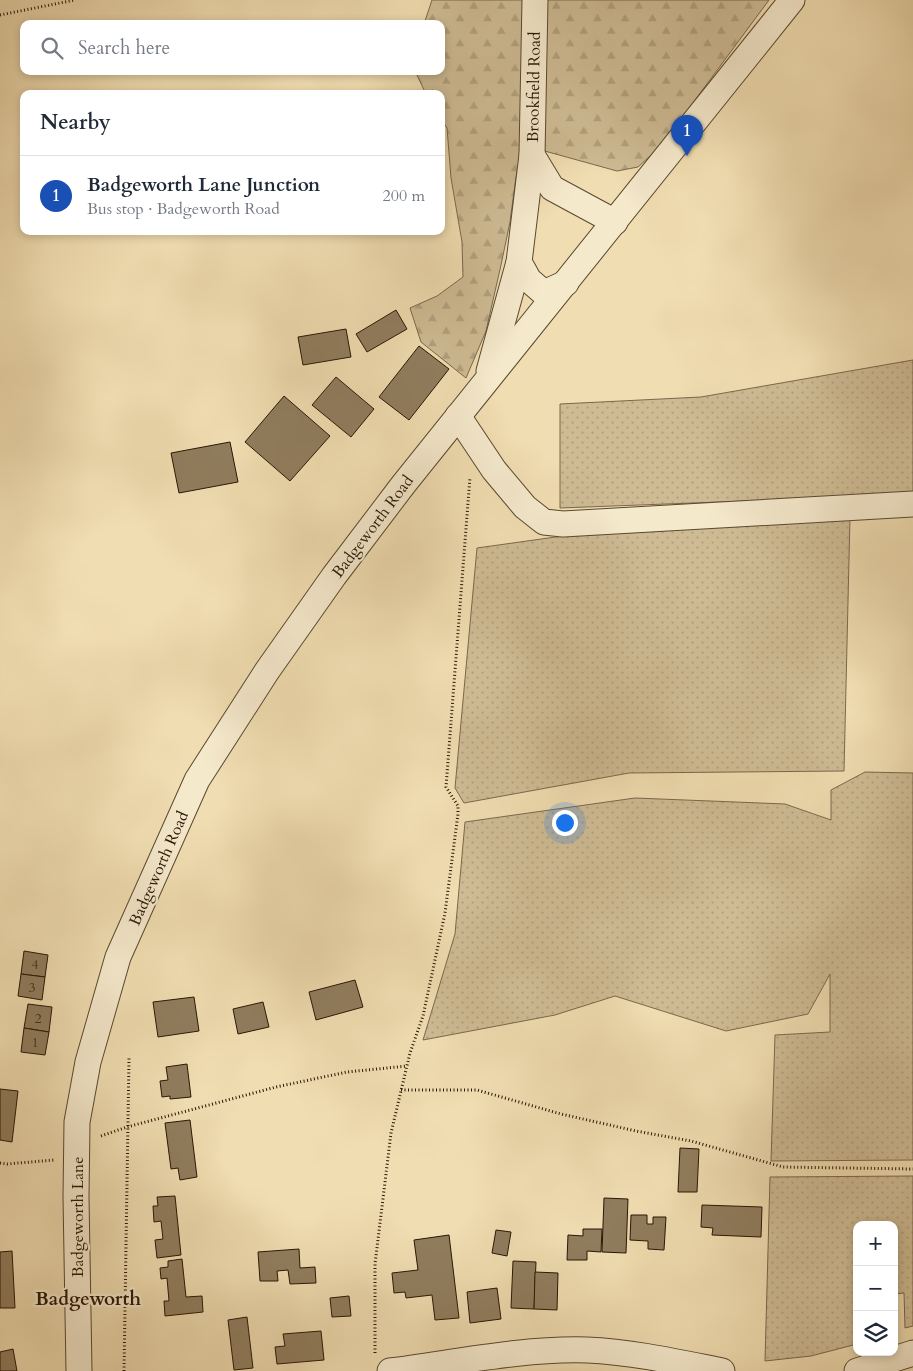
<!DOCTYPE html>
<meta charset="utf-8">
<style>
:root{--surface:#fff;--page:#f6f6f7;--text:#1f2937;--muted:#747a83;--line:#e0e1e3;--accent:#8f2418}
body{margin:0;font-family:Cardo,serif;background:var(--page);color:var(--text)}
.controls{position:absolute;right:15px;bottom:15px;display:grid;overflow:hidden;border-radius:10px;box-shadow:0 2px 8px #0003}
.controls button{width:45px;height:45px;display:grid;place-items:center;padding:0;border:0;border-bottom:1px solid var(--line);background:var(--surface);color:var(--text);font:25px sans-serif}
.you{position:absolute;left:564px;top:822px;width:18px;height:18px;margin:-12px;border:4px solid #fff;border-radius:50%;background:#1a73e8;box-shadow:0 0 0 8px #1a73e833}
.badge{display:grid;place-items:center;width:32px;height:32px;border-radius:50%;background:var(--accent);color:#fff;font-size:16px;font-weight:700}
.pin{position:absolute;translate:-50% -41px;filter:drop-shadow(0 1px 2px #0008)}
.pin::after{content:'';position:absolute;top:26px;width:18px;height:15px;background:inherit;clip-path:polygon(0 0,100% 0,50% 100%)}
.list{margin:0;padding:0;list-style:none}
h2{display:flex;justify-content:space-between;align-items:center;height:65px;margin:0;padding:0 20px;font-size:21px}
h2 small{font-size:16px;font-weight:400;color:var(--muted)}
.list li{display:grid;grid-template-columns:32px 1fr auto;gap:15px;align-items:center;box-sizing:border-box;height:80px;padding:0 20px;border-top:1px solid var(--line)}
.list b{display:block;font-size:19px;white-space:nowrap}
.list p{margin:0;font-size:16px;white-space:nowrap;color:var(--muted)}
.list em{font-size:16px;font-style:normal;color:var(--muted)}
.icon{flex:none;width:28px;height:28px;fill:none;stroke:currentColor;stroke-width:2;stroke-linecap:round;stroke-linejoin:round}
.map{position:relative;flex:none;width:913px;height:1371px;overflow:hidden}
.search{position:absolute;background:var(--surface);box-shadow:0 2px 8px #0003;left:20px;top:20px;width:425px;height:55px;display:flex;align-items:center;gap:12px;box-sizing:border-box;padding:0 18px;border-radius:10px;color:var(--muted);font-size:19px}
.panel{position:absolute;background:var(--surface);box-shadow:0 2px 8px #0003;left:20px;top:90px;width:425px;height:145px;border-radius:10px}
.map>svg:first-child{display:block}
.grass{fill:url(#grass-dots);stroke:#7a684c}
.forest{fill:url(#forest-firs);stroke:#7a684c}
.building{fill:#907d5e;stroke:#271604}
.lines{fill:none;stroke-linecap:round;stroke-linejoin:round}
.minor-casing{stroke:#59482f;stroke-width:27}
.path{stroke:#271604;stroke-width:3;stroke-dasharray:1 2.5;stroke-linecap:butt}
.minor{stroke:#f5e9cc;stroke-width:25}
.labels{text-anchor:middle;stroke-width:4.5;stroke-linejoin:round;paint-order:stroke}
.number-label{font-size:14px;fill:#41301a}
.street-label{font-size:16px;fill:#271604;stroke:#f5e9cc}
.quarter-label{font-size:19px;font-weight:bold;fill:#271604;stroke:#f5e9cc}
</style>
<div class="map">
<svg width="913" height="1371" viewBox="0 0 913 1371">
<defs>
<pattern id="grass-dots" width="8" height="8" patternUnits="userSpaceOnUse" patternTransform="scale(1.25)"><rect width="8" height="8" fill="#cebb94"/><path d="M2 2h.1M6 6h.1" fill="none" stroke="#b1a07e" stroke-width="1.8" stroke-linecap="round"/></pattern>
<pattern id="forest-firs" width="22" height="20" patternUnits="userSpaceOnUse" patternTransform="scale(1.25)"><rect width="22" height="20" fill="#cebb94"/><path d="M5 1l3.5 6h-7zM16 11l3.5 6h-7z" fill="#b1a07e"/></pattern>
</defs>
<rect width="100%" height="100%" fill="#f0ddb1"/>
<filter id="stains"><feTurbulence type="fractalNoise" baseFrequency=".004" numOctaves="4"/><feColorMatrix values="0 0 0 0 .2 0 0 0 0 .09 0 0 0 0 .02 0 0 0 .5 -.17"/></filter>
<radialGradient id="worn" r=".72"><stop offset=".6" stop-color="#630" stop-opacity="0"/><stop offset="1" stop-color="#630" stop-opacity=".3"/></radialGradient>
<g class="grass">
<polygon points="913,360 913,493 824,498 560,508 560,404 701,397"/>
<polygon points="850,517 844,771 629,773 464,803 455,788 477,548 627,527"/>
<polygon points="865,772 913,773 913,1160 771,1161 775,1035 830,1032 830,974 808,1014 726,1031 615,996 555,1015 423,1040 455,934 465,822 635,798 785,804 831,820 831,790"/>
<polygon points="913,1176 913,1326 905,1328 904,1293 894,1294 894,1225 857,1225 857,1344 811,1356 765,1361 770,1177"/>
</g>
<polygon class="forest" points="432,0 769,0 661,146 638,167 617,171 523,145 516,177 510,222 501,265 486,331 466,378 421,342 410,308 437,296 463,277 462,242 451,178 447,128 441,119 441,94 426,94 415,71 441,71 441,24 424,24"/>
<g class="building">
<polygon points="396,310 407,329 367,352 356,334"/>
<polygon points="346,329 351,357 303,365 298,337"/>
<polygon points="419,346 449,369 409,420 379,397"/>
<polygon points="336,377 374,409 351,437 312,405"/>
<polygon points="284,396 330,436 290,481 245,442"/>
<polygon points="230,442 238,482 179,493 171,453"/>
<polygon points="24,951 48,955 45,977 21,974"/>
<polygon points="21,974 45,977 42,1000 18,996"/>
<polygon points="355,980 363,1007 316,1020 309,992"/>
<polygon points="194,997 199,1031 158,1037 153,1002"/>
<polygon points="263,1002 269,1027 238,1034 233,1009"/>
<polygon points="28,1004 52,1007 49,1032 24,1028"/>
<polygon points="24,1028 49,1032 45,1055 21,1052"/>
<polygon points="187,1064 191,1097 170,1099 170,1096 162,1097 160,1081 168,1080 166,1067"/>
<polygon points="0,1089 18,1091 12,1142 0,1140"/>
<polygon points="190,1120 197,1177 180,1180 178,1168 171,1169 165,1123"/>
<polygon points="680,1148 699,1149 697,1192 678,1192"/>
<polygon points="175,1196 181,1255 157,1258 155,1240 163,1239 161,1221 154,1222 153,1206 158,1206 157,1197"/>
<polygon points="604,1198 628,1199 626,1253 602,1252"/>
<polygon points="702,1205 762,1207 761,1237 712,1235 713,1228 701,1227"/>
<polygon points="631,1215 647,1215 647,1224 653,1224 653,1217 666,1217 664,1250 648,1249 648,1241 630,1240"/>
<polygon points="583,1229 602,1229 601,1252 587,1251 587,1260 567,1260 568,1235 583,1236"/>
<polygon points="496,1230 511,1232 507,1256 492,1253"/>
<polygon points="449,1235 459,1318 435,1320 432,1295 406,1298 405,1292 394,1293 392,1273 418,1270 414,1240"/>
<polygon points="299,1249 300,1268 315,1267 316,1283 290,1284 288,1270 277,1271 278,1281 260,1281 258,1252"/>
<polygon points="12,1251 15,1308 0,1308 0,1252"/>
<polygon points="182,1259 186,1297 202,1296 203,1312 165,1316 164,1301 169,1301 167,1278 161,1279 160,1268 168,1267 168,1261"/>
<polygon points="513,1261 536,1262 534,1309 511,1308"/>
<polygon points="535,1272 558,1273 557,1310 534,1309"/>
<polygon points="497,1288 501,1319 470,1323 467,1292"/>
<polygon points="349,1296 351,1316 332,1317 330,1298"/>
<polygon points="247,1317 253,1368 234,1370 228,1320"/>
<polygon points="321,1331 324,1360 277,1364 275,1347 285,1346 283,1334"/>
<polygon points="13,1349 17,1371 0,1371 0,1352"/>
</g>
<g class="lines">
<g class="minor-casing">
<g id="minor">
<polyline points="532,155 552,188 615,222"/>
<polyline points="519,262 529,280 544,293 566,283"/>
<polyline points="489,371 519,262 532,155 535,0"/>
<polyline points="458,416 494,470 525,507 544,522 563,524 913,504"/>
<polyline points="79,1371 76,1197 77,1122 88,1062 118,957 197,780 267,671 334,576 403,485 792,0"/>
<path d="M390 1371C453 1363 524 1348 587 1350 633 1352 677 1362 722 1371"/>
<polyline points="857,1371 913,1353"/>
</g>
</g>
<g class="path">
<polyline points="0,15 75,0"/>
<polyline points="401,1090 477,1090 561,1114 636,1131 691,1141 783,1167 913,1169"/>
<polyline points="101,1136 127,1127 276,1087 347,1072 407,1066"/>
<polyline points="0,1163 7,1164 54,1160"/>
<polyline points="375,1353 375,1264 391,1133 410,1053 423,1016 445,913 458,814 458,806 446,787 470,477"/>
<polyline points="124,1371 129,1058"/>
</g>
<use href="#minor" class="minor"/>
</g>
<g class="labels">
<g class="number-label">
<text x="35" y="969">4</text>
<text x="32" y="992">3</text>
<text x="38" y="1023">2</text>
<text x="35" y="1047">1</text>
</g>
<g class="street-label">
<text transform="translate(533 87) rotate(-89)" y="6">Brookfield Road</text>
<text transform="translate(372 526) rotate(-53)" y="6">Badgeworth Road</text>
<text transform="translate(158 868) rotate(-66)" y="6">Badgeworth Road</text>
<text transform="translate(77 1217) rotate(-90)" y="6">Badgeworth Lane</text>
</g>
<g class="quarter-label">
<text x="88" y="1305">Badgeworth</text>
</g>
</g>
<rect width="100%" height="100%" filter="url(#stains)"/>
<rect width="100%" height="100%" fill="url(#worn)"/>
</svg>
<div class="controls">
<button>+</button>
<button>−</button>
<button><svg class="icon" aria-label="layers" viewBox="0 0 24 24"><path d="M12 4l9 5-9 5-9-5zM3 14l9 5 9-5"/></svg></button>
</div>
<div class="you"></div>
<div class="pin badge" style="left:687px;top:156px;background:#1a4fb4">1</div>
<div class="search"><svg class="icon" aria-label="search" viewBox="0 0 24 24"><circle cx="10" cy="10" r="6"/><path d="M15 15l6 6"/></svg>Search here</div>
<section class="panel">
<h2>Nearby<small></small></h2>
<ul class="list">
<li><span class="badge" style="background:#1a4fb4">1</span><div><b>Badgeworth Lane Junction</b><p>Bus stop · Badgeworth Road</p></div><em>200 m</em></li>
</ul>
</section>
</div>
